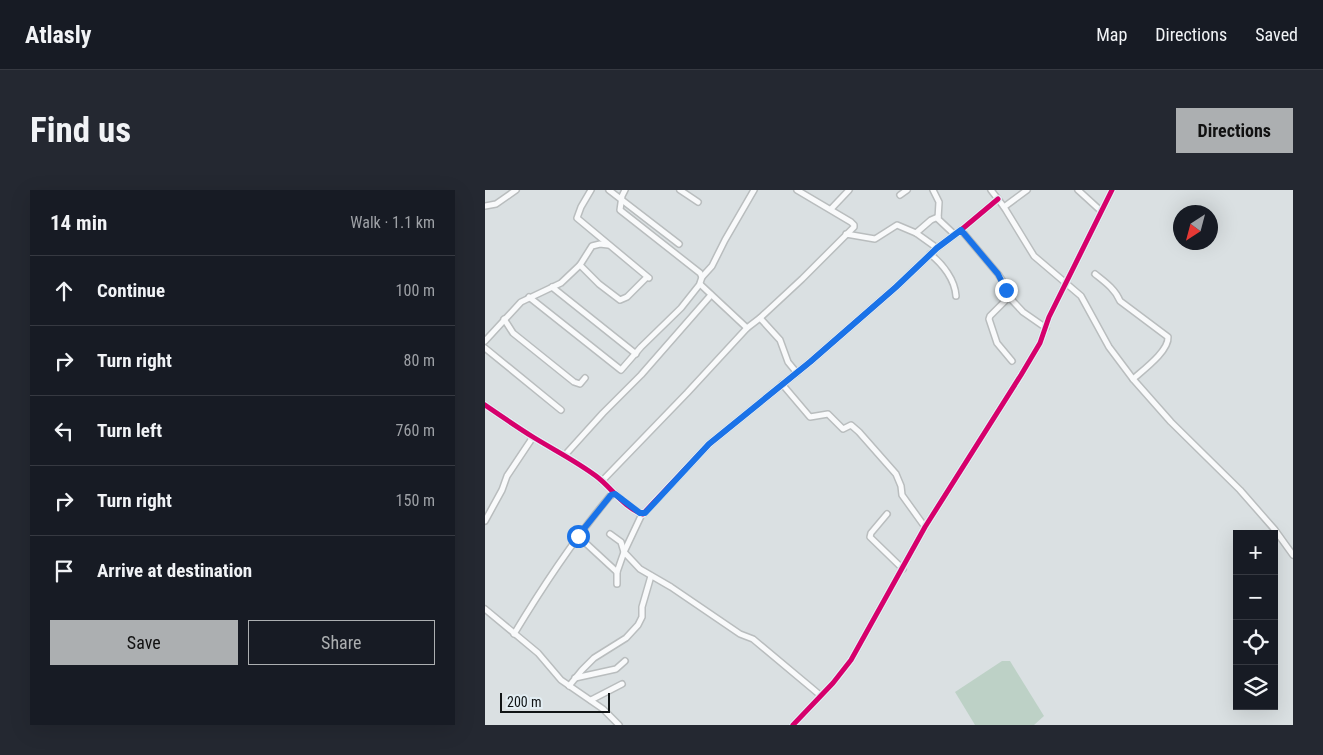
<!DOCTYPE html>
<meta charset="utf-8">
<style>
:root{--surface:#171b24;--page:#242831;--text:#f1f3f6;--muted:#9ea1a6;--line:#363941;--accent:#acafb1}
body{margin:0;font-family:"Roboto Condensed",sans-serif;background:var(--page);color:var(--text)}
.controls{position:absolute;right:15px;bottom:15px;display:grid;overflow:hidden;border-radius:0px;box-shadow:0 5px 20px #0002}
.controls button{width:45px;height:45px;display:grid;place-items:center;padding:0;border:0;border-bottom:1px solid var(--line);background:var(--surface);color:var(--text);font:25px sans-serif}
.compass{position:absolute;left:688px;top:15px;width:45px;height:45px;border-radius:50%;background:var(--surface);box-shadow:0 5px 20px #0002;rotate:216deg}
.scale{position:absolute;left:15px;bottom:12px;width:110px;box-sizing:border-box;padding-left:5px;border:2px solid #111516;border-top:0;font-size:14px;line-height:18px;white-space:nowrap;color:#111516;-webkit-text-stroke:4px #e3eef3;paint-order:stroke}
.stop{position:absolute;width:15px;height:15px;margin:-11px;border:4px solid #1a73e8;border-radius:50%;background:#fff}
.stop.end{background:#1a73e8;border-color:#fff;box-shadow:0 1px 5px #0008}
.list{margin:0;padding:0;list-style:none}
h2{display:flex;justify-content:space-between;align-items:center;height:65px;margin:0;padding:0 20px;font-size:21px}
h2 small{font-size:16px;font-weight:400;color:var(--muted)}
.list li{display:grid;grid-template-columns:32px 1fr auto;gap:15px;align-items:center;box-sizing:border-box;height:70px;padding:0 20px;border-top:1px solid var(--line)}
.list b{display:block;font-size:19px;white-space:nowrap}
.list em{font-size:16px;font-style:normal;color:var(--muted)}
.actions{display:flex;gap:10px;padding:15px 20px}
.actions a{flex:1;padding:11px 0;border:1px solid var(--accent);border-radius:0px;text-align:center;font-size:18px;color:var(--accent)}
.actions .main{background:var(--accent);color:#111}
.icon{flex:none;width:28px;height:28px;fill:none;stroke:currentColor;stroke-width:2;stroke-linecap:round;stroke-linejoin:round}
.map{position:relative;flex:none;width:808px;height:535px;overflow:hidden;border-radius:0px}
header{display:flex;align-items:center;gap:30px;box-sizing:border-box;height:70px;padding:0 25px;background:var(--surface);border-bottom:1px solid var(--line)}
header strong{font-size:24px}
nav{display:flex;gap:28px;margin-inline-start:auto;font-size:18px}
.intro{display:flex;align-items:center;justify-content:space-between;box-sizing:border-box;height:120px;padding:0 30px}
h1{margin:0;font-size:35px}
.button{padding:12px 22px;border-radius:0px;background:var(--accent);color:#111;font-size:18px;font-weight:700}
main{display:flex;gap:30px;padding:0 30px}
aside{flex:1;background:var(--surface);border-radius:0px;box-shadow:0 5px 20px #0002}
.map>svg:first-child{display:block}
.green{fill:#bdd1c6}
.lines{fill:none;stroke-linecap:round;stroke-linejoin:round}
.minor-casing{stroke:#b9bdbe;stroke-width:8}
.minor{stroke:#f9fafb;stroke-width:5}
.cycleway-casing{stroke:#e3eef3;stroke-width:8}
.cycleway{stroke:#d6006c;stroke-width:5}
.route{stroke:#1a73e8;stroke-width:6}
</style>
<header>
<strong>Atlasly</strong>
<nav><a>Map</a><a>Directions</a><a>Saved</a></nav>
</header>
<div class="intro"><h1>Find us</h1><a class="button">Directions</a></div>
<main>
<aside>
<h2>14 min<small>Walk · 1.1 km</small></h2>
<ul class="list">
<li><svg class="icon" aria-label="ahead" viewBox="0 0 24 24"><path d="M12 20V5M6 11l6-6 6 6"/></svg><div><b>Continue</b></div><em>100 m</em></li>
<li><svg class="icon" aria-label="right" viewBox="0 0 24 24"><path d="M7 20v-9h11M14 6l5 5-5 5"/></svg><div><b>Turn right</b></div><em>80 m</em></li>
<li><svg class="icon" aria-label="left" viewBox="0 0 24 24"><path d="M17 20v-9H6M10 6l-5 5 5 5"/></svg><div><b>Turn left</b></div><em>760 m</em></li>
<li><svg class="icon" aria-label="right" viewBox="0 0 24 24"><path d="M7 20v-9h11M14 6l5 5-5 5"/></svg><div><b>Turn right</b></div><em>150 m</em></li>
<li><svg class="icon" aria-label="arrive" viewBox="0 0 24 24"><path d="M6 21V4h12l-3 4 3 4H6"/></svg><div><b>Arrive at destination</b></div></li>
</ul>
<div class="actions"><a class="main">Save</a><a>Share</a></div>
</aside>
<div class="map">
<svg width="808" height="535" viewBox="0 0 808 535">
<rect width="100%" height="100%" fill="#dae0e2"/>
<polygon class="green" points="517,471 525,471 559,526 549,535 490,535 470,502"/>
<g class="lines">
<g class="minor-casing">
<g id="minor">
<polyline points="124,0 194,54"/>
<polyline points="140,0 137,6 135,20 215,83 217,87 215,93 216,95 262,138"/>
<polyline points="195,0 213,12"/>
<polyline points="448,0 454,12 453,29 469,44"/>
<polyline points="506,0 519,17 549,66 596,106 624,157 648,189 686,232 755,300 790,340 808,365"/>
<polyline points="593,0 616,21"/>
<polyline points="415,5 422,0"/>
<polyline points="0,16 11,14 31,0"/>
<polyline points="519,17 542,0"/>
<polyline points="346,19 364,0"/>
<polyline points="476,40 513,84 521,96 524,107 538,122 561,138"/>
<polyline points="431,43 452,58"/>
<polyline points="361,44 390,49 412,35 431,43 446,30 453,27"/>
<path d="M445 64C458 74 470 90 471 106"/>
<polyline points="95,75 107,56 115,54 123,55"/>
<path d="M610 84C620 92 630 99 635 111L683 147C684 161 658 180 648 189"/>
<polyline points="217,87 227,76 240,50 269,0"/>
<polyline points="67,97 151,164"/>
<polyline points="44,107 136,180 156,157 196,118 215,94"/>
<polyline points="524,107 505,126 504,129 512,153 527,171"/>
<polyline points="275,128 295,150 303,172 312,183"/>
<polyline points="19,129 28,143 89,192 95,194 100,188"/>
<polyline points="0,151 36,112 76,93 95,75 114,94 135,110 142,107 162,87 164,88 92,28 96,17 106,0"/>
<polyline points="0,158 76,220"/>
<polyline points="297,194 325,227 343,224 358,239 366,235 374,242 411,284 416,296 417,305 440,337"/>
<path d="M0 215C16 226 32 237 48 247 69 260 91 271 111 286 126 297 139 318 158 324L224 254 325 172 411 97 452 58 476 40 513 9"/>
<polyline points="80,265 118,223 156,185 226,105"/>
<polyline points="117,291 202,203 262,138 275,128 317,89 369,37 369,35 366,32 312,0"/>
<polyline points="402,324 386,343 385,347 418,379"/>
<polyline points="0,331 17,300 22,286 48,247"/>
<polyline points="125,344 136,352 139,362 155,379 186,397 255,444 268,449 335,505"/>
<polyline points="93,346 132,382 132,394"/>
<polyline points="132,382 139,362 157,324"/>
<polyline points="0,419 53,463 76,490 118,519 134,535"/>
<path d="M29 444C58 396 89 349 125 306L130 304"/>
<polyline points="90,488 131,479 140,471"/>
<polyline points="84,496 97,480 109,468 141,448 153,435 157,427 157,417 166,386"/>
<polyline points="106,510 137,494"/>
<polyline points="308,535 348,493 366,470 440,337 536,185 555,153 564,127 627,0"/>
</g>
</g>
<use href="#minor" class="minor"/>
<g class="cycleway-casing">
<g id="cycleway">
<path d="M0 215C16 226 32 237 48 247 69 260 91 271 111 286 126 297 139 318 158 324L224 254 325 172 411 97 452 58 476 40 513 9"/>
<polyline points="308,535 348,493 366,470 440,337 536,185 555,153 564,127 627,0"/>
</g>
</g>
<use href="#cycleway" class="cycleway"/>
</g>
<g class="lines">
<polyline class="route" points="93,346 126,305 130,304 155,323 160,323 224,254 325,172 411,97 452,58 476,40 513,84 521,100"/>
</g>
</svg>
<div class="controls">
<button>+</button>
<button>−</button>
<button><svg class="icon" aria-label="locate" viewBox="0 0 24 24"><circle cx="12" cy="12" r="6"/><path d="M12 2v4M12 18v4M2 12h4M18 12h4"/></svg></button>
<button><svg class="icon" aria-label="layers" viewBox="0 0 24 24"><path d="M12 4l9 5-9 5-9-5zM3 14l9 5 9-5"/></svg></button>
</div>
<svg class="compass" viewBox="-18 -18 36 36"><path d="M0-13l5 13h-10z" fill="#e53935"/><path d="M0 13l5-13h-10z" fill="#9ea1a6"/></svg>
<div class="scale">200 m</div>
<div class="stop" style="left:93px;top:346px"></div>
<div class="stop end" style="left:521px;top:100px"></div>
</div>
</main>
